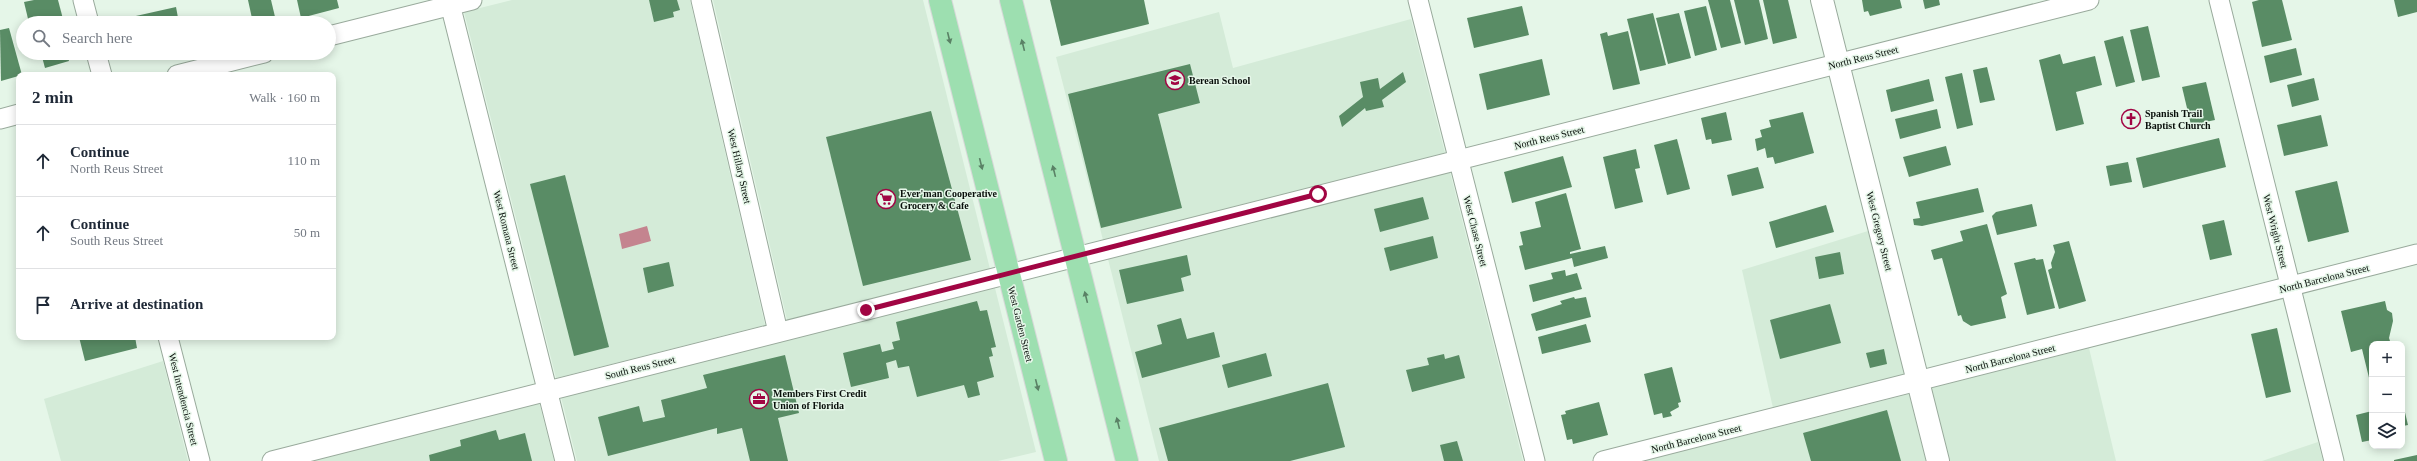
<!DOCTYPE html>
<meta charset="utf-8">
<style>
:root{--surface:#fff;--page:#f6f6f7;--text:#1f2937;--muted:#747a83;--line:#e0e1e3}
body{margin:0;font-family:"Times New Roman",serif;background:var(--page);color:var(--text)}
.controls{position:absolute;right:12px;bottom:12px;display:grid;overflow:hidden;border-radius:8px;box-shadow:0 2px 10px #0003}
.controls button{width:36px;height:36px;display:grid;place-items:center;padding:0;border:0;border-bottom:1px solid var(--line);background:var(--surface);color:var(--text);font:20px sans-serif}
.stop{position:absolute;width:12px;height:12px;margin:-9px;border:3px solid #a10543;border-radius:50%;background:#fff}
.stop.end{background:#a10543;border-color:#fff;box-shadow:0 1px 4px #0008}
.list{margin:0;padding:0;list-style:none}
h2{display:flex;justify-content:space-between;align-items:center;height:52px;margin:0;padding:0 16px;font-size:17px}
h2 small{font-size:13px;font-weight:400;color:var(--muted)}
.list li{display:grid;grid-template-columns:26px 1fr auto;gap:12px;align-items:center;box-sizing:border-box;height:72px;padding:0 16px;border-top:1px solid var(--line)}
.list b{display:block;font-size:15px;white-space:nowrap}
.list p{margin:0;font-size:13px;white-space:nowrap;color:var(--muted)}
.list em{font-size:13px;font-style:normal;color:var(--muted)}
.icon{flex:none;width:22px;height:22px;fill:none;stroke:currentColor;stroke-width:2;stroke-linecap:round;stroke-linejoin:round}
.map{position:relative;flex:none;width:2417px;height:461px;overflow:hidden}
.search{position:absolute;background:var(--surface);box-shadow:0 2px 10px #0003;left:16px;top:16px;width:320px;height:44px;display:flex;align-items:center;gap:10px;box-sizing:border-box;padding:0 14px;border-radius:22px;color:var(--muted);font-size:15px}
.panel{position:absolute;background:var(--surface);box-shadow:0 2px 10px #0003;left:16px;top:72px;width:320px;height:268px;border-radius:8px}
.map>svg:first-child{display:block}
.built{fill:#d4ebd8}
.water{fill:#c4848f}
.building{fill:#598c65}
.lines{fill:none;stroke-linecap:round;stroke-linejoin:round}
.street-casing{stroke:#99aa9c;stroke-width:21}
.secondary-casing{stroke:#99aa9c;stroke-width:24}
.primary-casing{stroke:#d7d8d8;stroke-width:24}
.street{stroke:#fff;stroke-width:19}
.secondary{stroke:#fff;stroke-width:22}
.primary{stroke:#9ddfb0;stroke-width:22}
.oneway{fill:#5a8165}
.route{stroke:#a10543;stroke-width:5}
.labels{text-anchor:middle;stroke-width:3;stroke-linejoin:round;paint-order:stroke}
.street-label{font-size:10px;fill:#080e0a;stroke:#e5f6e8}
.poi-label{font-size:10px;font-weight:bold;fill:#080e0a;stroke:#e5f6e8;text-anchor:start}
</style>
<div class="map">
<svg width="2417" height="461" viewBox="0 0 2417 461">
<rect width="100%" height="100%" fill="#e5f6e8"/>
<g class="built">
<polygon points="512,0 690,0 765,325 556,378 464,12"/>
<polygon points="713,0 923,0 990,269 787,320"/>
<polygon points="1219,12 1233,68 1411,19 1445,153 1103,240 1056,57"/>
<polygon points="1450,172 1523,461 1159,461 1108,259"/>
<polygon points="1868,231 1905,375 1773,408 1742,270"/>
<polygon points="995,288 1036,452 998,461 577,461 561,397"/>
<polygon points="2089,348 2116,461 1949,461 1931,388"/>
<polygon points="163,361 188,461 61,461 44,399"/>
<polygon points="1909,394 1926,461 1643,461"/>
<polygon points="539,402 554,461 312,461"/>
<polygon points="2318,442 2323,461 2262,461"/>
</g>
<polygon class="water" points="647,226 651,241 622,249 619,234"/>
<g class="building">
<polygon points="34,0 58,0 63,19 47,23 29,23 24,2"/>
<polygon points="248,0 271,0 276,21 253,23"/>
<polygon points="297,0 337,0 339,8 301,18"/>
<polygon points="649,0 677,0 680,10 673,12 674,17 654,22"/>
<polygon points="1050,0 1144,0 1149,24 1061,46"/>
<polygon points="1708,0 1730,0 1741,43 1721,48"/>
<polygon points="1734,0 1759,0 1768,39 1745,45"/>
<polygon points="1763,0 1788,0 1797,38 1773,44"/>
<polygon points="1862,0 1900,0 1902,8 1870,16 1868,11 1864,12"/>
<polygon points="1923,0 1939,0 1940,5 1925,9"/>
<polygon points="2259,0 2282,0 2292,40 2262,47 2252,2"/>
<polygon points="2394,0 2417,0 2417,12 2398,17"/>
<polygon points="1522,6 1529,35 1474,48 1467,18"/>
<polygon points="1706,6 1717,50 1695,56 1684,11"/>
<polygon points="176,7 179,23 118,23 118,20"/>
<polygon points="1653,13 1666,65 1640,71 1627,19"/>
<polygon points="1679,13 1691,58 1668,64 1656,18"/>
<polygon points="2148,26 2160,77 2142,81 2130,30"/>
<polygon points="9,28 22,75 1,81 0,30"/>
<polygon points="1628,31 1640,84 1613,90 1600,34 1607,32 1608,36"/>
<polygon points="2123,36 2135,82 2116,87 2104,41"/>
<polygon points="2296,48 2302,75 2270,83 2264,56"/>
<polygon points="41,53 67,53 69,61 45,68"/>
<polygon points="2060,54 2063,64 2095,56 2102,85 2076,92 2084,124 2056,131 2039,60"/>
<polygon points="1542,59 1550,95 1487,110 1479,74"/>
<polygon points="1190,64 1200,103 1158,114 1182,208 1101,228 1068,94"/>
<polygon points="1987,67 1995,100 1980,103 1973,70"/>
<polygon points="1403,72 1406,82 1382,100 1384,107 1366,111 1365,108 1342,127 1339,116 1363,97 1360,82 1378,78 1380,89"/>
<polygon points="1962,73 1973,125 1957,129 1945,77"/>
<polygon points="2314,78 2319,100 2292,107 2287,85"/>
<polygon points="1929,79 1934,101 1891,112 1886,90"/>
<polygon points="2206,82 2215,120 2191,125 2182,87"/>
<polygon points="1937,109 1941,128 1900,139 1895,119"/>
<polygon points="931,111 971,260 863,286 826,137"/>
<polygon points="1726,112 1732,140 1712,144 1711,139 1706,140 1701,118"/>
<polygon points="1803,112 1814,153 1775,164 1773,157 1767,158 1765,148 1757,151 1755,139 1762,137 1760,130 1771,127 1769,120"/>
<polygon points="2321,115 2328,146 2284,156 2277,125"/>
<polygon points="2219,138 2226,167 2143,188 2136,158"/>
<polygon points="1677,139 1690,189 1667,195 1654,145"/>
<polygon points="1946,146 1951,165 1909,177 1903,157"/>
<polygon points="1636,149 1640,168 1635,169 1643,202 1615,209 1603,157"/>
<polygon points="1563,156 1572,187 1512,203 1504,172"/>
<polygon points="2128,162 2132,182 2110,186 2106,166"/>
<polygon points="1758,167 1764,188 1732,196 1727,175"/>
<polygon points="565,175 609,347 574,356 530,184"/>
<polygon points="2337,181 2349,232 2308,242 2295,191"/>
<polygon points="1978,188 1984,212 1922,226 1914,225 1913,219 1920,218 1916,202"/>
<polygon points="1566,193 1581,249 1570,252 1570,254 1605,246 1608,258 1574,267 1572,258 1525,270 1519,246 1523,245 1520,232 1541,227 1535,202"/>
<polygon points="1423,197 1429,219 1380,232 1374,209"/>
<polygon points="2032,204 2037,226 1997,235 1992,216 1996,212"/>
<polygon points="1826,205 1834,232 1776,248 1769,222"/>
<polygon points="2224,220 2232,255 2210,260 2202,225"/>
<polygon points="1987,224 2007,294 2001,297 2006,318 1971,326 1963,321 1961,315 1958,316 1942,258 1934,260 1931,250 1963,241 1960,231"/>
<polygon points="1433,236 1438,258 1390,271 1384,248"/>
<polygon points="2069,241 2086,301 2059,309 2048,270 2052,268 2051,263 2055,252 2053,245"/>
<polygon points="1840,252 1844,274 1819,279 1815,257"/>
<polygon points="1187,255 1191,275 1181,278 1184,291 1127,304 1119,270"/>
<polygon points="2035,258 2036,260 2043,259 2055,308 2027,315 2014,263"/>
<polygon points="669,262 674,286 648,293 643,268"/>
<polygon points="1565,270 1566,276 1577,273 1582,289 1533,302 1529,285 1553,279 1551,273"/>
<polygon points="1574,297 1575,299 1586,297 1591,317 1536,331 1531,314 1562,304 1560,301"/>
<polygon points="977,301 980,311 987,310 996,347 991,348 993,356 989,357 994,377 977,382 980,395 968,398 964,385 917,397 909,366 898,368 896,360 886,363 889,378 851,387 843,353 880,344 882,352 894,349 892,342 900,340 896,322"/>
<polygon points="2385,301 2387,310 2392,313 2393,321 2389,338 2391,344 2372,344 2371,386 2362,349 2351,352 2341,311"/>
<polygon points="1830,304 1841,343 1780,359 1770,320"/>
<polygon points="1181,318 1187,339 1214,332 1220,357 1142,378 1135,352 1162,344 1157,325"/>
<polygon points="1586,324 1591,342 1542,354 1538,337"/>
<polygon points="2277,328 2291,392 2266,398 2251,334"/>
<polygon points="79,337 135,337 137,348 85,361"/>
<polygon points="1884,349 1887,364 1870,368 1866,353"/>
<polygon points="1266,353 1272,376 1228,388 1222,365"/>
<polygon points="1444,354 1445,359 1459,355 1465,378 1412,392 1406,370 1429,365 1427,358"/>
<polygon points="785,355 799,413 778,418 788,461 750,461 742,428 717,434 717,428 608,456 598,417 639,406 643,422 665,417 661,400 707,388 703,375"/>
<polygon points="1672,367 1681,402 1678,403 1679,407 1670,412 1672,416 1663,418 1662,413 1654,415 1644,374"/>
<polygon points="1328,383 1345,447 1290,461 1168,461 1159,428"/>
<polygon points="1599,402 1608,435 1573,444 1572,439 1567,440 1561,415 1566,414 1565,411"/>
<polygon points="2403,404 2408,425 2403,426 2404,430 2402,431"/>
<polygon points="1887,410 1901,461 1811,461 1803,433"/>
<polygon points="2372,411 2372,440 2362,442 2356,415"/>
<polygon points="496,430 499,440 525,433 532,461 430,461 429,455 461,446 460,440"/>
<polygon points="1457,441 1463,461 1444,461 1440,445"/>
<polygon points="2417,455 2417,461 2394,461 2394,460"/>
</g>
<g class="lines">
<g class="street-casing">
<g id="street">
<polyline points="83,0 89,23"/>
<polyline points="449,0 565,461"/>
<polyline points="701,0 778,332"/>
<polyline points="1418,0 1535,461"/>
<polyline points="2219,0 2334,461"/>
<polyline points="329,36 472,0"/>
<polyline points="96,53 102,75"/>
<polyline points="177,75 264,53"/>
<polyline points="0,119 19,114"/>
<polyline points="168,337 200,461"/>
<polyline points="272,461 2089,0"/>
<polyline points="1603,461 2417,254"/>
</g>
</g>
<g class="secondary-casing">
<polyline id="secondary" points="1822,0 1938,461"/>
</g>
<g class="primary-casing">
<g id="primary">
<polyline points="940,0 1056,461"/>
<polyline points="1011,0 1127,461"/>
</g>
</g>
<use href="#street" class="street"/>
<use href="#secondary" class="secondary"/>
<use href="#primary" class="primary"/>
</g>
<defs><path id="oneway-solid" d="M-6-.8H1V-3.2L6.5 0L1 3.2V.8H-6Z"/></defs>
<g class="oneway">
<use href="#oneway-solid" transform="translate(949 38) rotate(76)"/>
<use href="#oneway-solid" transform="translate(1023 45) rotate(-104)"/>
<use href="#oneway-solid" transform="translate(981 164) rotate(76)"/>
<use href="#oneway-solid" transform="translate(1054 171) rotate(-104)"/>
<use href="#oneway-solid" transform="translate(1086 297) rotate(-104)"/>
<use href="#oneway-solid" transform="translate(1037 385) rotate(76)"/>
<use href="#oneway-solid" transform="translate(1118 423) rotate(-104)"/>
</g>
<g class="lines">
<polyline class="route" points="866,310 1318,194"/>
</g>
<defs>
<g id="school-ring" transform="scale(1)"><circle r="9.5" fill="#e5f6e8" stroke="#a10543" stroke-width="1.5"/><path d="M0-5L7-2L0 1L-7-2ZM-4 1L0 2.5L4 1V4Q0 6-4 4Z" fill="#a10543"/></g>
<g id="church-ring" transform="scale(1)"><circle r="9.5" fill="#e5f6e8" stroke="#a10543" stroke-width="1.5"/><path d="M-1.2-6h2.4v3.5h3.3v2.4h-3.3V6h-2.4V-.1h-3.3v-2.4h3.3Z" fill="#a10543"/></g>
<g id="supermarket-ring" transform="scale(1)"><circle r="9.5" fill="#e5f6e8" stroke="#a10543" stroke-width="1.5"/><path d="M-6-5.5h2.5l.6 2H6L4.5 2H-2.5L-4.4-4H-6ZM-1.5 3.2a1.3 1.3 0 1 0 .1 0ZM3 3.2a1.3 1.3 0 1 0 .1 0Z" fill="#a10543"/></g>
<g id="office-ring" transform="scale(1)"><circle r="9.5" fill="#e5f6e8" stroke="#a10543" stroke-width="1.5"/><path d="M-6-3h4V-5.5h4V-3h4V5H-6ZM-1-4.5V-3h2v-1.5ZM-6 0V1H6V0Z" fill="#a10543"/></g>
</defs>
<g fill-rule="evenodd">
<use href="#school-ring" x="1175" y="80"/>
<use href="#church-ring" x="2131" y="119"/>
<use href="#supermarket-ring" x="886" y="199"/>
<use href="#office-ring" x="759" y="399"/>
</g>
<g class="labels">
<g class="street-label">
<text transform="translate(1863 57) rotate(-14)" y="4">North Reus Street</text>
<text transform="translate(1549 137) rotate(-14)" y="4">North Reus Street</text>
<text transform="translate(740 166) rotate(77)" y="4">West Hillary Street</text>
<text transform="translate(507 230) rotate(76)" y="4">West Romana Street</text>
<text transform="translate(1476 231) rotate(76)" y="4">West Chase Street</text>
<text transform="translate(1880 231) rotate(76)" y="4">West Gregory Street</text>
<text transform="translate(2276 231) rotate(76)" y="4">West Wright Street</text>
<text transform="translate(2324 278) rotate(-14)" y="4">North Barcelona Street</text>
<text transform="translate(1021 324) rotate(76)" y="4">West Garden Street</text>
<text transform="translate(2010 358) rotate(-14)" y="4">North Barcelona Street</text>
<text transform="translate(640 367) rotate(-14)" y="4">South Reus Street</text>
<text transform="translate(184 399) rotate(76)" y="4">West Intendencia Street</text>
<text transform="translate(1696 438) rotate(-14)" y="4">North Barcelona Street</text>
</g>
<g class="poi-label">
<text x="1189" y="84">Berean School</text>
<text x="2145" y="117">Spanish Trail<tspan x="2145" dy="12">Baptist Church</tspan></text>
<text x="900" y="197">Ever'man Cooperative<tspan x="900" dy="12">Grocery &amp; Cafe</tspan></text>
<text x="773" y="397">Members First Credit<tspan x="773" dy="12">Union of Florida</tspan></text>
</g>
</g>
</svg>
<div class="controls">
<button>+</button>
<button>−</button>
<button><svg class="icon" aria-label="layers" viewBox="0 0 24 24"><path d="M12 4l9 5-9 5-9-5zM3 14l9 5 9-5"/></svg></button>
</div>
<div class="stop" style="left:1318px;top:194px"></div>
<div class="stop end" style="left:866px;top:310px"></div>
<div class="search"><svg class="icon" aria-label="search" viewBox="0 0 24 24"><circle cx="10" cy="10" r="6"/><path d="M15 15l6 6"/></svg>Search here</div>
<section class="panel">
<h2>2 min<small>Walk · 160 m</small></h2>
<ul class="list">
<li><svg class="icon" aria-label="ahead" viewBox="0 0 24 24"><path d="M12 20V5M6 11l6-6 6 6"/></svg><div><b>Continue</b><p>North Reus Street</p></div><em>110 m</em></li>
<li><svg class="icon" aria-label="ahead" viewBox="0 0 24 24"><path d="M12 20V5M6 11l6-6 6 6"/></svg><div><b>Continue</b><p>South Reus Street</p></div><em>50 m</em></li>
<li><svg class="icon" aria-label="arrive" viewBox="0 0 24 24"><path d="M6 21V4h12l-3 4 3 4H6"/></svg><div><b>Arrive at destination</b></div></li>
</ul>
</section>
</div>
